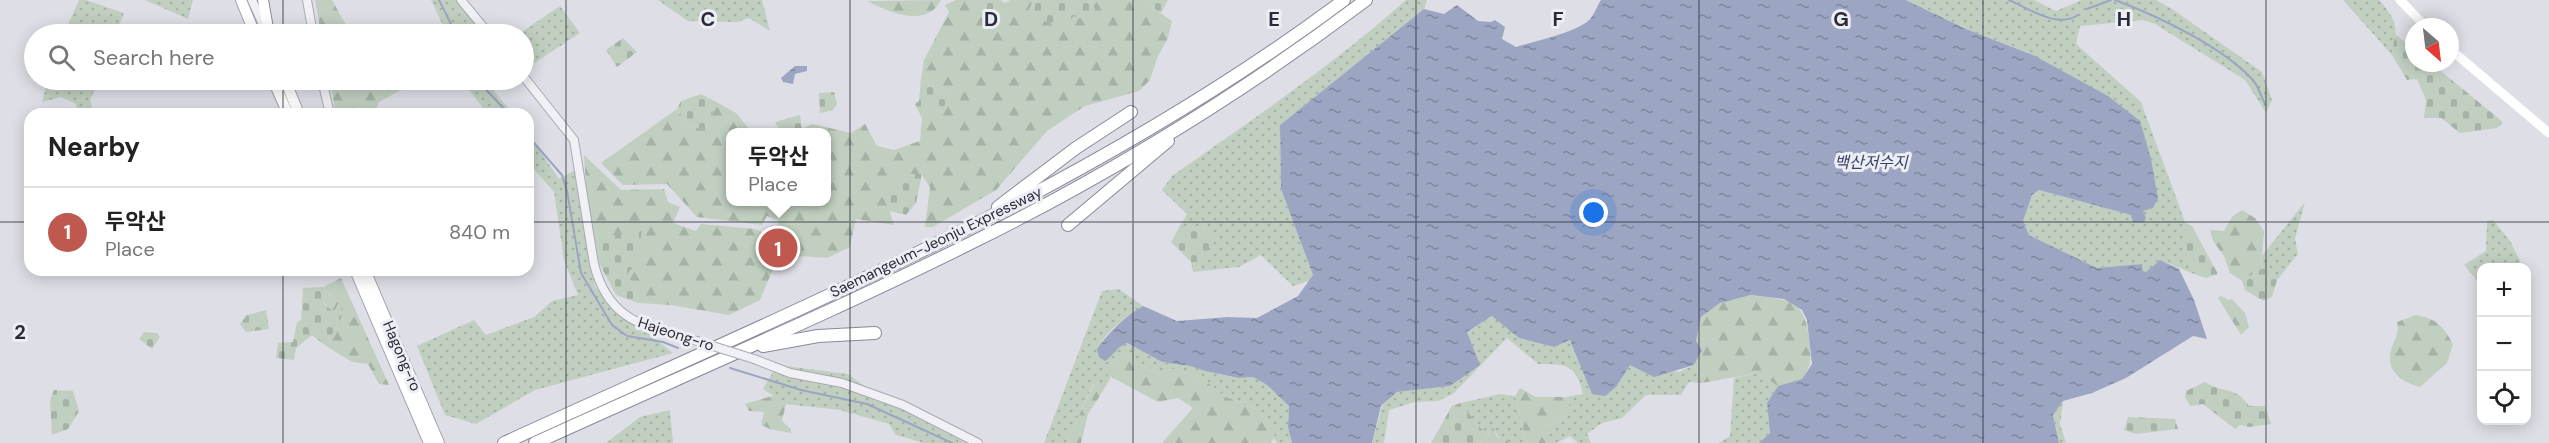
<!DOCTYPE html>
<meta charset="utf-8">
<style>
:root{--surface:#fff;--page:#f2f2f2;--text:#222;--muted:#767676;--line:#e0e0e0;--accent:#bf584e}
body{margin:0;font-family:"DM Sans","Noto Sans KR",sans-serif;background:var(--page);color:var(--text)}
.controls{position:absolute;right:18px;bottom:18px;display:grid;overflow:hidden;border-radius:12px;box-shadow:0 3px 15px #0003}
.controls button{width:54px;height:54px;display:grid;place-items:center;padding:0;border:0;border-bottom:2px solid var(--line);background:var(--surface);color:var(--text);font:30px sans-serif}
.compass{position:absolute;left:2405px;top:18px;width:54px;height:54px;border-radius:50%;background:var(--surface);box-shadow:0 3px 15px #0003;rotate:152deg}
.you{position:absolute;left:1594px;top:213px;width:21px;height:21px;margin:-15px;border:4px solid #fff;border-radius:50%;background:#1a73e8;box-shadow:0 0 0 9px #1a73e833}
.badge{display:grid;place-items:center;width:39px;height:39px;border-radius:50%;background:var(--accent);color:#fff;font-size:20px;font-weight:700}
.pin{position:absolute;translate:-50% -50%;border:3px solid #fff;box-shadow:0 2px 6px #0006}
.popup{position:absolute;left:726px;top:128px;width:105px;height:78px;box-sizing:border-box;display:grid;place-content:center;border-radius:12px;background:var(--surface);filter:drop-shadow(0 2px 4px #0005);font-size:20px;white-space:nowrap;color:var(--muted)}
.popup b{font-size:22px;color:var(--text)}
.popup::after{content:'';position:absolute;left:50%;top:100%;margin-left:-12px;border:12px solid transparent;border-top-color:var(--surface)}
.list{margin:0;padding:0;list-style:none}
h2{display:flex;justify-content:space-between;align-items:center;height:78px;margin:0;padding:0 24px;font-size:26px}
h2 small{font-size:20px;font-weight:400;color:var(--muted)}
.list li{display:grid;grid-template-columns:39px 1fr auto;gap:18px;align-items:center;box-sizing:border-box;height:90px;padding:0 24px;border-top:2px solid var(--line)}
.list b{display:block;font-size:22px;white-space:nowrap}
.list p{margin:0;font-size:20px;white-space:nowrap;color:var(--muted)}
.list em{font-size:20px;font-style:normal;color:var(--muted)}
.icon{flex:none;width:33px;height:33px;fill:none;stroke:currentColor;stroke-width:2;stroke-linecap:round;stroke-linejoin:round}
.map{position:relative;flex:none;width:2549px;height:443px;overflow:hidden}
.search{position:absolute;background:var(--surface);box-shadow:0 3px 15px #0003;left:24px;top:24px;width:510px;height:66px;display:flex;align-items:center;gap:15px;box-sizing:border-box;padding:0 21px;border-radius:33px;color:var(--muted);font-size:22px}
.panel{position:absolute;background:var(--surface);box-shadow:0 3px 15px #0003;left:24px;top:108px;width:510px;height:168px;border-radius:18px}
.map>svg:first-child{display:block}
.grass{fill:url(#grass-dots)}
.forest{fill:url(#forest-firs)}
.cemetery{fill:url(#cemetery-stones)}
.water{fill:url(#water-ripples)}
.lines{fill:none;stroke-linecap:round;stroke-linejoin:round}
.stream{stroke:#9ca5c2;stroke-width:2}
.tertiary-casing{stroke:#a8a9b3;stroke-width:10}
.primary-casing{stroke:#9ea1b0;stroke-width:12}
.trunk-casing{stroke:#878a9b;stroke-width:12}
.motorway-casing{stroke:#878a9b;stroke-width:14}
.tertiary{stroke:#f0f0f5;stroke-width:8}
.secondary{stroke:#fff;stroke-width:9}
.primary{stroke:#fff;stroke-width:10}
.trunk{stroke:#fff;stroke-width:10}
.motorway{stroke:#fff;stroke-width:12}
.tertiary-bridge-casing{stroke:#a8a9b3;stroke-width:10;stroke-linecap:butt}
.tertiary-bridge{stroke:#f0f0f5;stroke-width:8}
.grid{fill:none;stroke:#292b3b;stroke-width:1.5;stroke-opacity:0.55}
.labels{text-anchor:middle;stroke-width:6;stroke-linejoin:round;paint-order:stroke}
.street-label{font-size:15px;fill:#292b3b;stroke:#edeef4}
.water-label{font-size:16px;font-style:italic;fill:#37426a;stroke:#edeef4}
.grid-label{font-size:20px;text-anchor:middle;font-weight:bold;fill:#292b3b;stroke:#edeef4;stroke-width:6;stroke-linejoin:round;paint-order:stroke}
</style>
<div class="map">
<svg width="2549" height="443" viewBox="0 0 2549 443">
<defs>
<pattern id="grass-dots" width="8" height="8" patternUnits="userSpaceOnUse" patternTransform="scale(1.5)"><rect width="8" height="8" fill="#c0cfc0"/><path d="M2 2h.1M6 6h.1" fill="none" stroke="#a5b2a6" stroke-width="1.8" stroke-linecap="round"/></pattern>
<pattern id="forest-firs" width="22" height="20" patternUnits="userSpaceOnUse" patternTransform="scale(1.5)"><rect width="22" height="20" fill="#c0cfc0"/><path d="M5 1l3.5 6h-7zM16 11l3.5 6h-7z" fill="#a5b2a6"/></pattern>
<pattern id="cemetery-stones" width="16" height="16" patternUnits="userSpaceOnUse" patternTransform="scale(1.5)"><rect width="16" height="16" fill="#c0cfc0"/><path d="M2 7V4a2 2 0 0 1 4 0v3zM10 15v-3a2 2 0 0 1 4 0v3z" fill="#a5b2a6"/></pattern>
<pattern id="water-ripples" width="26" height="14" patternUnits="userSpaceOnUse" patternTransform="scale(1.5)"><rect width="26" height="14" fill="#9ca5c2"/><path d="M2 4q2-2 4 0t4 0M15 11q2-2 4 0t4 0" fill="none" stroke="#7f879f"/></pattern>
</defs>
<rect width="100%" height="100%" fill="#dedfe6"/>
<g class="grass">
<polygon points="79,0 86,0 124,13 116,34 64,34"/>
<polygon points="145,0 193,0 188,19"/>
<polygon points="431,0 456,0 485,34 447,34"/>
<polygon points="658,0 762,0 770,31 749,18 737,22 688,21"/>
<path d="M1406 0H1427L1424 9 1280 125 1281 189 1313 275 1309 281 1293 286 1261 255 1239 267 1193 272 1191 262 1199 261 1209 229 1180 226 1187 214 1162 190 1172 176C1252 120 1333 65 1406 0Z"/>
<polygon points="1907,0 2034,0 2056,11 2082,0 2156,0 2172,9 2262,72 2272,100 2266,113 2245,80 2155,24 2144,20 2080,26 2076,44 2141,102 2185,222 2192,226 2186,231 2186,254 2197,275 2160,260 2146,272 2143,271 2142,264 2097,268 2029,235 2023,221 2032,195 2039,190 2131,215 2144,222 2028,53 1966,29"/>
<path d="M2343 0H2379C2399 23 2397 26 2392 55Z"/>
<polygon points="560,6 580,33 527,68 524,64 524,34 519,34"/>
<polygon points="48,80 99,80 90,100 94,114 78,114 76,104 61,97 42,102"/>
<polygon points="461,80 485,80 513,114 488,114"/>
<polygon points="528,133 559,179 575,170 595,286 618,316 636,323 673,353 535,390 476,424 445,415 417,346 474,320 486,335 534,317 552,301 578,295 564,260 554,192 528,162"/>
<polygon points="2305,202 2295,239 2298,254 2277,280 2269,268 2261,269 2262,256"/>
<polygon points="2493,220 2510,241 2521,263 2521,267 2482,268 2481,285 2464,265 2486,251 2487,221"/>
<path d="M1119 289 1143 306C1129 314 1097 337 1098 354L1105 360C1114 355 1117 348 1126 343L1162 362 1190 366 1205 371 1238 378 1253 377 1267 385 1289 406 1288 427 1292 443H1277L1256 409 1224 396 1201 377 1174 369 1158 374 1123 353 1105 373 1111 377 1103 391 1093 384 1066 443H1044L1102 291Z"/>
<path d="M1493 316 1519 338 1554 347 1570 340 1616 387 1630 365 1679 372 1694 365 1702 383 1689 382 1681 395H1646L1622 418 1602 423 1587 434 1591 443H1578L1570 436 1556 443H1548L1542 435 1547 427 1572 413 1566 397 1583 394C1576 364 1566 364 1538 364L1507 338 1453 394 1438 401 1415 402 1389 410 1384 443H1372L1382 406 1397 392 1450 386 1479 365 1467 332Z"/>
<polygon points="777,365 848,374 883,400 967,443 924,443 896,435 889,424 840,410 786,404 763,389"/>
<polygon points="1758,373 1778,386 1767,403 1770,433 1759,443 1719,443 1730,436 1734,378"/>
<polygon points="1500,394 1515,396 1527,443 1508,443 1507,439 1498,437 1493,427 1488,437 1461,403"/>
<polygon points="2063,401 2060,424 2066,443 2059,443 2053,415"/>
<polygon points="670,410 673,443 606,443 640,417"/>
</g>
<g class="forest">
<polygon points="315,0 332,0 351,34 321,34"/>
<path d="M941 0C927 29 888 12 867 1Z"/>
<polygon points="956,0 972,0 995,14 1005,10 1005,3 1010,0 1034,0 1026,15 1074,16 1095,9 1088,0 1147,0 1147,4 1172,21 1168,38 1157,58 1150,80 1139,91 1085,106 1047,131 996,190 933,227 925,227 930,187 921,174 886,199 894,225 856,219 850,247 827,258 802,256 773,269 760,300 729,315 671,305 638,303 628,273 608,238 595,240 587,200 584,155 621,190 664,189 668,202 680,207 673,223 696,231 701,224 755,229 772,236 779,221 767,216 762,225 697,217 667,184 623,185 601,163 677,109 690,127 705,129 715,108 720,104 736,113 752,132 730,132 730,202 826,202 826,132 796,132 812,124 851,133 865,124 877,146 894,150 920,141 922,118 928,100 951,98 921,79 924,60 949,12 945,5"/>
<polygon points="330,80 410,80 403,89 379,102 374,114 336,114"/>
<polygon points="2242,210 2255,218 2264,231 2261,269 2242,281 2230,273 2224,256 2213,241 2210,230 2224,231 2232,217"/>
<polygon points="341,278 389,385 379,384 368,364 352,362 326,346 342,316 339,303 334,312 323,302 332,297 323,287"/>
<path d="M1751 295C1787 300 1805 298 1809 339 1811 359 1813 363 1802 379L1778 386 1758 373 1702 383 1694 365 1702 350 1696 341 1701 317 1720 303Z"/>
<polygon points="2221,296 2228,300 2232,299 2245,313 2249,327 2241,335 2218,298"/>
<path d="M2416 315C2436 318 2444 327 2453 344L2447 363 2420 387C2402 383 2385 370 2391 350 2394 339 2400 334 2397 322Z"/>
<polygon points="1123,353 1158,374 1174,369 1201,377 1224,396 1256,409 1275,436 1271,443 1162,443 1193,408 1178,398 1158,402 1104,373"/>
<polygon points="1094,383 1103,391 1088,414 1081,443 1066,443"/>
<polygon points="1520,388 1536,397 1566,397 1572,413 1547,427 1542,435 1548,443 1527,443 1515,396"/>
<polygon points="775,395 786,404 782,421 791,429 791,433 770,429 761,425 764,412 749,411 745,404"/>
<polygon points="1493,427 1497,437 1508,439 1508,443 1480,443 1488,437"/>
</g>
<g class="cemetery">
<polygon points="972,0 1000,0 1005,3 1006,10 995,14"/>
<polygon points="1034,0 1088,0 1095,9 1085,20 1074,16 1063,27 1026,15"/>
<polygon points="1147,0 1168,0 1161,13 1147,4"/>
<polygon points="2395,34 2414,49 2414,63 2431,63 2503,122 2497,128 2460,133 2441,118 2424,118 2426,100 2417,79 2407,80 2392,55"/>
<polygon points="623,38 637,52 617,67 606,50"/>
<polygon points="921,79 951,98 943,107 928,101 922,118 915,104 919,101"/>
<polygon points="834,92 837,104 833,110 820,113 819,93"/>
<polygon points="701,94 720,104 715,108 705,129 690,127 677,109 681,101"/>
<polygon points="800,115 802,129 796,132 781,132 775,122"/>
<polygon points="902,174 922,174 916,203 906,215 889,211 885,199"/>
<polygon points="1180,226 1209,229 1215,241 1199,262 1191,262 1171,242"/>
<polygon points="2192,226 2218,274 2206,278 2197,275 2186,254 2186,230"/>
<polygon points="642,229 638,261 628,273 638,303 616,295 599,263 595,240"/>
<polygon points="2269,268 2277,280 2272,297 2263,301 2245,290 2242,281 2261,269"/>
<polygon points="323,287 332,298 323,303 334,312 340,302 342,316 326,346 312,335 296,348 294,360 276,358 278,343 293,342 297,322 301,320 303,288"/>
<polygon points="266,310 269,329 246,332 240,324 247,315"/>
<polygon points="144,332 157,333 160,337 152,349 139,339"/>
<path d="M2205 382C2222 394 2235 385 2249 406H2265L2271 424 2249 427 2241 425 2235 429 2203 404 2190 406 2185 397 2186 391Z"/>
<polygon points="54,390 73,391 79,411 68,429 52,435 50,400"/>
<polygon points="1461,403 1488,437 1480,443 1431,443 1452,406"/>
<polygon points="2128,417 2175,419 2178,429 2136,434 2124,430"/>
</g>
<g class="water">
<path d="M1601 0H1906L1966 29 2035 56 2108 96 2140 121 2151 159 2158 198 2153 208 2143 211 2146 218 2144 222H2133L2131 215 2039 190 2032 195 2023 221 2029 235 2097 268 2142 264 2143 271 2146 272 2160 260 2179 269 2194 300 2207 339 2193 336 2126 378 2092 393 2063 401 2053 415 2059 443H1759L1770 433 1767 403 1778 386 1802 379 1812 364 1807 320 1802 310 1784 299 1751 295 1720 303 1701 317 1696 341 1702 350 1694 365 1654 377 1630 365 1616 387 1605 396 1592 394 1570 340 1554 347 1519 338 1492 316 1467 332 1480 365 1450 386 1397 392 1381 406 1372 443H1292L1288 427 1289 406 1267 385 1253 377 1239 378 1205 371 1190 366 1162 362 1127 343C1117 347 1114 355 1105 361L1099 357 1097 349C1110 331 1124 317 1143 306L1177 321 1228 317 1257 318 1298 296 1313 275 1281 189 1280 125 1424 9 1444 14 1457 5 1478 21 1491 22 1495 20 1505 27 1502 39 1516 47C1535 41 1574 33 1588 21 1594 16 1597 6 1601 0Z"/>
<polygon points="795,66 807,66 807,71 795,74 793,84 783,82 781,78"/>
</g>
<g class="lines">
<g class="stream">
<polyline points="439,0 456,34"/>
<path d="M2009 0C2028 8 2057 29 2078 15"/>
<path d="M2115 0C2158 16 2221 46 2252 79 2258 85 2261 96 2265 104"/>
<polyline points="2087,9 2111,0"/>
<polyline points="477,80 509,114"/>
<polyline points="528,136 562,175 567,191 581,273 612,325 627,336 663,342 678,348"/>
<polyline points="730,368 801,390 867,404 952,443"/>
</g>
<g class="tertiary-casing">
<g id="tertiary">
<polyline points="252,0 266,31"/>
<polyline points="307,0 313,34"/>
<polyline points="461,0 489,34"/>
<path d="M524 77 574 140 594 264C609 323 646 326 697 341"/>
<polyline points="322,80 330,114"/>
<polyline points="754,359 790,373 842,383 903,405 978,443"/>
</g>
</g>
<g class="primary-casing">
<g id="primary">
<polyline points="241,0 255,34"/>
<polyline points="273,80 288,114"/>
<polyline points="285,80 299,114"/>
<polyline points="355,270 429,443"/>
<polyline points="365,270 439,443"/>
</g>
</g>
<g class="trunk-casing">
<polyline id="trunk" points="263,0 269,34"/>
</g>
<g class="motorway-casing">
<g id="motorway">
<polyline points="998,207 1076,148 1131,112"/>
<polyline points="1068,225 1168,141"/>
<polyline points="763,346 818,336 875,333"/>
<path d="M504 443C792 311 1089 191 1344 0"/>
<path d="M535 443C682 376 831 313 975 241 1112 173 1244 92 1366 0"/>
</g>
</g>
<use href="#tertiary" class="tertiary"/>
<g class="secondary">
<polyline points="2400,0 2426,27"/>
<polyline points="2450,49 2549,133"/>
</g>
<use href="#primary" class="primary"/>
<use href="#trunk" class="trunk"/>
<use href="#motorway" class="motorway"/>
<g class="tertiary-bridge-casing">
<polyline id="tertiary-bridge" points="697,341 754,359"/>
</g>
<use href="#tertiary-bridge" class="tertiary-bridge"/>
</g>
<path class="grid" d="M283 0V34M566 0V443M850 0V443M1133 0V443M1416 0V443M1699 0V443M1983 0V443M2266 0V443M283 80V114M0 222H30M528 222H2549M283 270V443"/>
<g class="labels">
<g class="street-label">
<text transform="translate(936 242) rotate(-26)" y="5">Saemangeum-Jeonju Expressway</text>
<text transform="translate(676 334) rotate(18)" y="5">Hajeong-ro</text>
<text transform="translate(402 356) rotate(67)" y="5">Hagong-ro</text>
</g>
<g class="water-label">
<text x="1871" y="168">백산저수지</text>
</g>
</g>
<g class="grid-label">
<text x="708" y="26">C</text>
<text x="991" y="26">D</text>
<text x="1274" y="26">E</text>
<text x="1558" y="26">F</text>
<text x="1841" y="26">G</text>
<text x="2124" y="26">H</text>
<text x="20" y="339">2</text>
</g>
</svg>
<div class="controls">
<button>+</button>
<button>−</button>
<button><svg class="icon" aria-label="locate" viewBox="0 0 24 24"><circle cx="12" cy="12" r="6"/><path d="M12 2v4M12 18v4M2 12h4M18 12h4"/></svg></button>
</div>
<svg class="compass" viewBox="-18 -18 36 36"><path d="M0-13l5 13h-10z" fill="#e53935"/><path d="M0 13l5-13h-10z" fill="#767676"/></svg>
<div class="you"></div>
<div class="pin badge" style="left:778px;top:248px">1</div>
<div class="popup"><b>두악산</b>Place</div>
<div class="search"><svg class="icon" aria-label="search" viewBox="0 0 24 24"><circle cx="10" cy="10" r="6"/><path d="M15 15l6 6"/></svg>Search here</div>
<section class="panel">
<h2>Nearby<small></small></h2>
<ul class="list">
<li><span class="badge">1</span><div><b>두악산</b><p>Place</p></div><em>840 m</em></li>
</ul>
</section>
</div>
